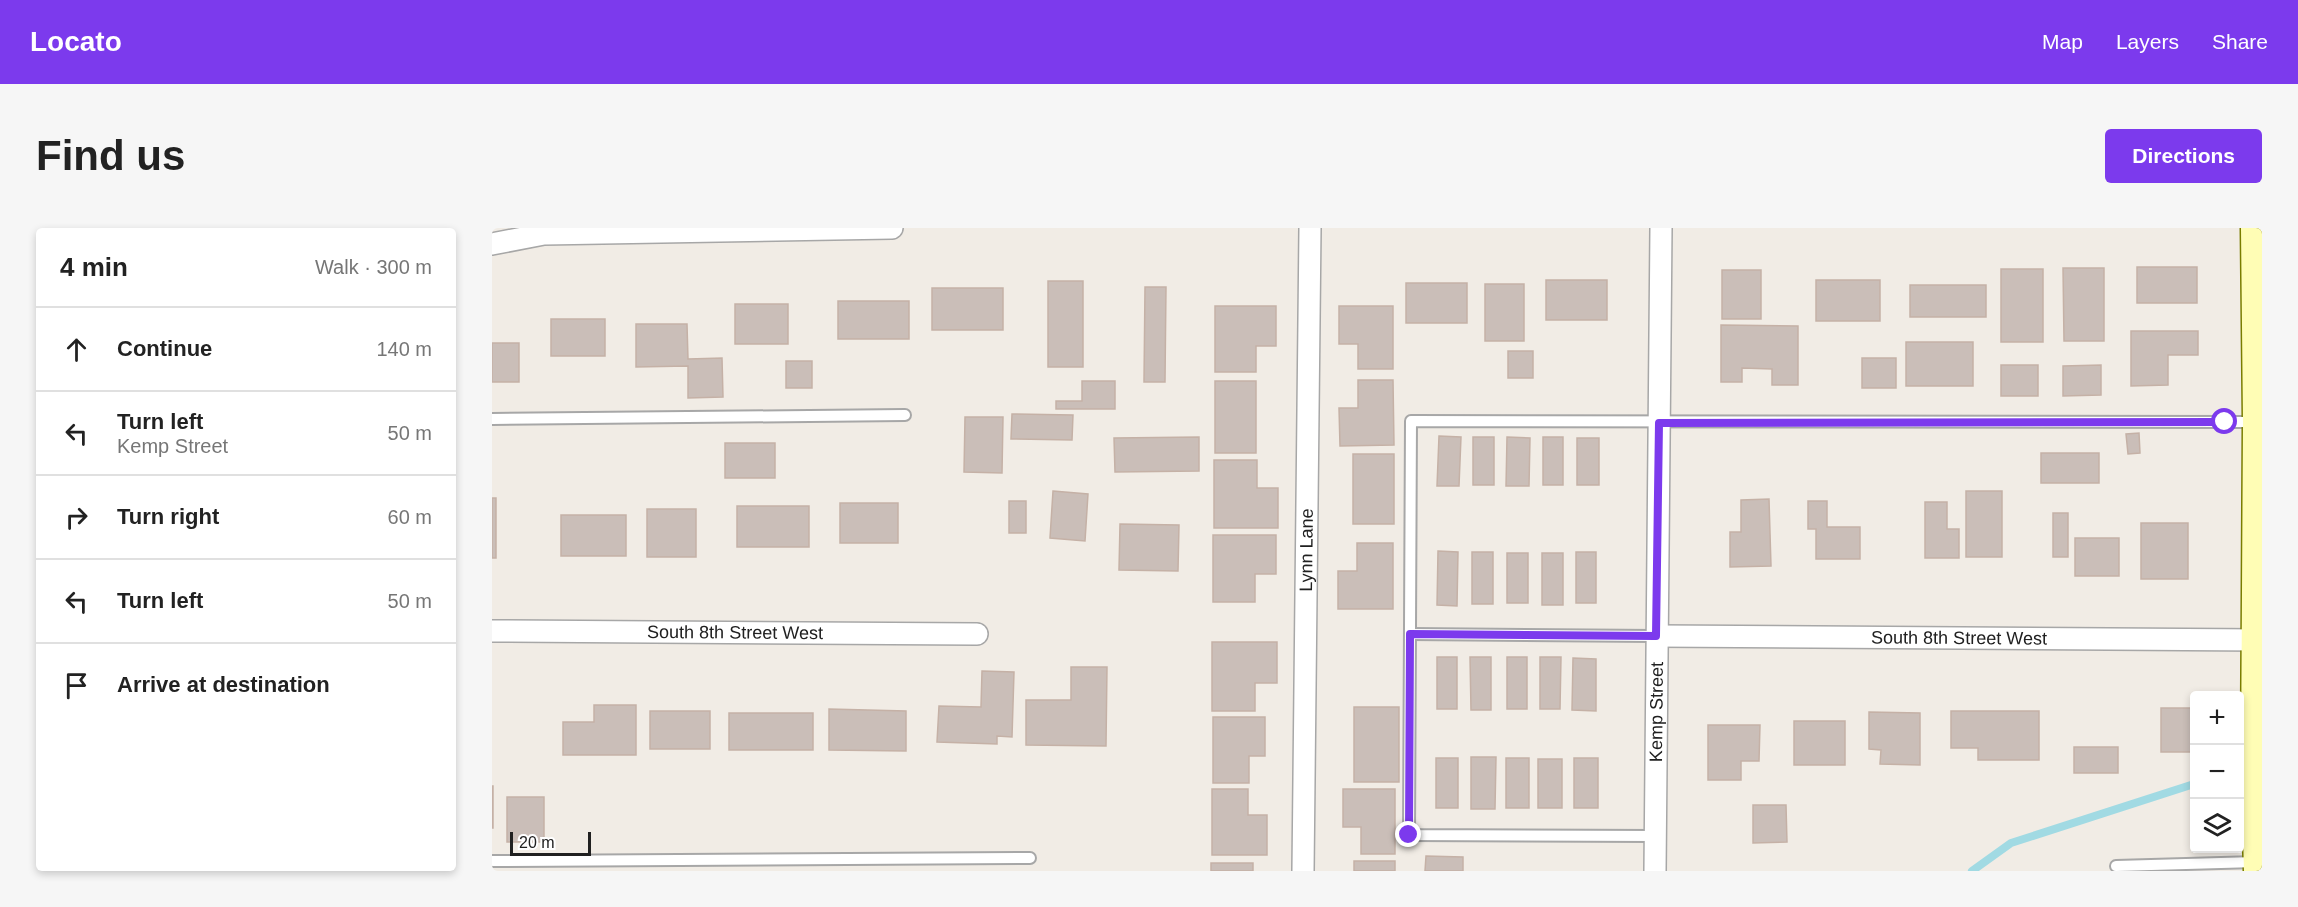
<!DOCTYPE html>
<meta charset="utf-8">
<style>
:root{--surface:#fff;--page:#f6f6f6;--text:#222;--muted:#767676;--line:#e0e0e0;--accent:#7c3aed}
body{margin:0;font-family:Helvetica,sans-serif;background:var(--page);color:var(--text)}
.controls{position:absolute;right:18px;bottom:18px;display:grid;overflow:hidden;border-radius:6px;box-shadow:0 3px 9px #0003}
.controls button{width:54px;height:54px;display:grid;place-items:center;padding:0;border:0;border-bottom:2px solid var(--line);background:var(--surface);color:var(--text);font:30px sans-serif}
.scale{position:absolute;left:18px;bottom:15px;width:81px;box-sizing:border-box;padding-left:6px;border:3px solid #202020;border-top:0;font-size:16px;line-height:21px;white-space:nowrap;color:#202020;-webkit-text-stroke:4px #fff;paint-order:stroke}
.stop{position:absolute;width:18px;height:18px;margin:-14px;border:4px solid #7c3aed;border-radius:50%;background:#fff}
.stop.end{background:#7c3aed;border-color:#fff;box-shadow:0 2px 6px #0008}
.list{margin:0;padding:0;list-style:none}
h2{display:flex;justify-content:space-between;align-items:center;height:78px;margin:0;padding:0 24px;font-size:26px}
h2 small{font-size:20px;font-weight:400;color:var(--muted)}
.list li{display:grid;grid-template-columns:39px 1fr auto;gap:18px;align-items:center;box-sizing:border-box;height:84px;padding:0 24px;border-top:2px solid var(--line)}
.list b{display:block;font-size:22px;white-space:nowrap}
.list p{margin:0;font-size:20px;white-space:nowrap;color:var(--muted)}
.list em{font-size:20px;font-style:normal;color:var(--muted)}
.icon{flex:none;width:33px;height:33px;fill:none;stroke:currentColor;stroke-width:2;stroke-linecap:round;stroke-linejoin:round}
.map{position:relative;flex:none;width:1770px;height:643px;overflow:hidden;border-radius:6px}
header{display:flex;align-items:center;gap:36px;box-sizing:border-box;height:84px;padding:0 30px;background:var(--accent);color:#fff}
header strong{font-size:28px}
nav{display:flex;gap:33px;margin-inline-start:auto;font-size:21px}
.intro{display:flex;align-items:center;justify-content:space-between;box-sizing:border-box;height:144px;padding:0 36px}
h1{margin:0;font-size:42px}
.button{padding:15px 27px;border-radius:6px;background:var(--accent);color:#fff;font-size:21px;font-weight:700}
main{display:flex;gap:36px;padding:0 36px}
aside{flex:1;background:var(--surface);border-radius:6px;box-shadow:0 3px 9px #0003}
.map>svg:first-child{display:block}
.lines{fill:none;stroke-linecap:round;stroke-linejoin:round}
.stream{stroke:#a1dae3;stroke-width:8}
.building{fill:#cabeb8;stroke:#c5b1a6;stroke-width:1.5}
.lane-casing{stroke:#a7a7a7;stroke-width:14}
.street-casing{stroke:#a7a7a7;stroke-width:24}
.secondary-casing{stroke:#7a7d00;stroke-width:33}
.lane{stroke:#fff;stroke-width:10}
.street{stroke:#fff;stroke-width:21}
.secondary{stroke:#fffdb5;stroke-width:30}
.route{stroke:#7c3aed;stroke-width:8}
.labels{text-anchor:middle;stroke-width:6;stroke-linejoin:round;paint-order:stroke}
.street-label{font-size:18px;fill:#202020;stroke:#fff}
</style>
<header>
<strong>Locato</strong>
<nav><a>Map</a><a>Layers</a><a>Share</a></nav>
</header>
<div class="intro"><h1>Find us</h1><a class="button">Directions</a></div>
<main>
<aside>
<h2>4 min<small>Walk · 300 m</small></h2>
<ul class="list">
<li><svg class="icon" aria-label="ahead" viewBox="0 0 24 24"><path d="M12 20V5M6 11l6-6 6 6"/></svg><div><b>Continue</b></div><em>140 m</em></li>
<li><svg class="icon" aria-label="left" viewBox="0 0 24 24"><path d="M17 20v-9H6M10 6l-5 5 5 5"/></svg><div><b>Turn left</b><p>Kemp Street</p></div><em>50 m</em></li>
<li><svg class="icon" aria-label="right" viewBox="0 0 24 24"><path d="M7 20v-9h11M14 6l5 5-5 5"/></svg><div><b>Turn right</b></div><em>60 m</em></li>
<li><svg class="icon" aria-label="left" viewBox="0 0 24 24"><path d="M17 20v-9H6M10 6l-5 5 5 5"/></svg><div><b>Turn left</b></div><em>50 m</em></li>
<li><svg class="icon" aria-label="arrive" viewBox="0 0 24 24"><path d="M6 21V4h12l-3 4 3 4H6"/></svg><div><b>Arrive at destination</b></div></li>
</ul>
</aside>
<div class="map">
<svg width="1770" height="643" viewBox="0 0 1770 643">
<rect width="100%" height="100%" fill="#f1ece5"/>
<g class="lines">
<polyline class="stream" points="1480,643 1519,615 1702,556"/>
</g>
<g class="building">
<rect x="1645" y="39" width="60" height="36"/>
<polygon points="1571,40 1612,40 1612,113 1572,113"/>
<rect x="1509" y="41" width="42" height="73"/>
<rect x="1230" y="42" width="39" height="49"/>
<rect x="1054" y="52" width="61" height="40"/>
<rect x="1324" y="52" width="64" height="41"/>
<rect x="556" y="53" width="35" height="86"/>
<rect x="914" y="55" width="61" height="40"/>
<rect x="993" y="56" width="39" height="57"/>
<rect x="1418" y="57" width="76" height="32"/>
<polygon points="653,59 674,59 673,154 652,154"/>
<rect x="440" y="60" width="71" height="42"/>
<rect x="346" y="73" width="71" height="38"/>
<rect x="243" y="76" width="53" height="40"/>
<polygon points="723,78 784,78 784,118 764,118 764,144 723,144"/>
<polygon points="847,78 901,78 901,141 866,141 866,116 847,116"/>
<rect x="59" y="91" width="54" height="37"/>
<polygon points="144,96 195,96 196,131 230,130 231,169 196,170 196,138 144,139"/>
<polygon points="1229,97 1306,98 1306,157 1280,157 1280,141 1250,140 1250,154 1229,154"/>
<polygon points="1639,103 1706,103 1706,127 1676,127 1676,157 1639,158"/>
<rect x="1414" y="114" width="67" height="44"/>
<rect x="0" y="115" width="27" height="39"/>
<rect x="1016" y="123" width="25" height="27"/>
<rect x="1370" y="130" width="34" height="30"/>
<rect x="294" y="133" width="26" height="27"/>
<rect x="1509" y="137" width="37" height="31"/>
<polygon points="1609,137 1609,167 1571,168 1571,138"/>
<polygon points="866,152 901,152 902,217 848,218 847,180 866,180"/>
<polygon points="590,153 623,153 623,181 564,181 564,173 590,173"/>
<rect x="723" y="153" width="41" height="72"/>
<polygon points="520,186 581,187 580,212 519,211"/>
<polygon points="473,189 511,189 510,245 472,244"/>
<polygon points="1647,205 1648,225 1636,226 1634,206"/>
<polygon points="947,208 969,209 967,258 945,258"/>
<polygon points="707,209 707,243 623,244 622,210"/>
<rect x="981" y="209" width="21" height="48"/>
<polygon points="1015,209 1038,210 1037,258 1014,258"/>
<rect x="1051" y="209" width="20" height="48"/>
<rect x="1085" y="210" width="22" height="47"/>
<rect x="233" y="215" width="50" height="35"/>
<rect x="1549" y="225" width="58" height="30"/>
<rect x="861" y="226" width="41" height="70"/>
<polygon points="722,232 765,232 765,260 786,260 786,300 722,300"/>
<polygon points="561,263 596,266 593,313 558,310"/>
<rect x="1474" y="263" width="36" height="66"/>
<rect x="0" y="270" width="4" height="60"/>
<polygon points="1277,271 1279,338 1238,339 1238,304 1249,304 1249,272"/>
<rect x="517" y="273" width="17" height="32"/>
<polygon points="1316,273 1335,273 1335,299 1368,299 1368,331 1324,331 1324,301 1316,301"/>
<polygon points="1433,274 1455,274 1455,301 1467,301 1467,330 1433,330"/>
<rect x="348" y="275" width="58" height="40"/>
<rect x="245" y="278" width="72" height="41"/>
<rect x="155" y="281" width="49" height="48"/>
<rect x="1561" y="285" width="15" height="44"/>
<rect x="69" y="287" width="65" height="41"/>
<rect x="1649" y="295" width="47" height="56"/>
<polygon points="628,296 687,297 686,343 627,342"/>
<polygon points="721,307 784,307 784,346 763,346 763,374 721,374"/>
<rect x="1583" y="310" width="44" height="38"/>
<polygon points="865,315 901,315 901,381 846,381 846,343 865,343"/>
<polygon points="946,323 966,324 965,378 945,377"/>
<rect x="980" y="324" width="21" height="52"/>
<rect x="1084" y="324" width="20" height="51"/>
<rect x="1015" y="325" width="21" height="50"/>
<rect x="1050" y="325" width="21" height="52"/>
<polygon points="720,414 785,414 785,455 763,455 763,483 720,483"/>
<rect x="945" y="429" width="20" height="52"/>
<polygon points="978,429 999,429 999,482 979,482"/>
<rect x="1015" y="429" width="20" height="52"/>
<polygon points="1048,429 1069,429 1068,481 1048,481"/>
<polygon points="1081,430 1104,431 1104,483 1080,482"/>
<polygon points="579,439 615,439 614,518 534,517 534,472 579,472"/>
<polygon points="490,443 522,444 520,509 505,508 505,516 445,514 447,478 489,479"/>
<polygon points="102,477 144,477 144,527 71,527 71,494 102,494"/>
<rect x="862" y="479" width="45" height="75"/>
<rect x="1669" y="480" width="33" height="44"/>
<polygon points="337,481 414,483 414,523 337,522"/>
<rect x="158" y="483" width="60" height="38"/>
<polygon points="1459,483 1547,483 1547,532 1486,532 1486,520 1459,520"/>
<polygon points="1377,484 1428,485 1428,537 1388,536 1389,522 1377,521"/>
<rect x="237" y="485" width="84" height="37"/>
<polygon points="721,489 773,489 773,528 757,528 757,555 721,555"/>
<rect x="1302" y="493" width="51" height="44"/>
<polygon points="1216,497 1268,497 1267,533 1249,533 1249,552 1216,552"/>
<rect x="1582" y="519" width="44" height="26"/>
<polygon points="979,529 1004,529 1003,581 979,581"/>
<rect x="944" y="530" width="22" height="50"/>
<rect x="1014" y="530" width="23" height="50"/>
<rect x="1082" y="530" width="24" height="50"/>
<rect x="1046" y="531" width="24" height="49"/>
<rect x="0" y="558" width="1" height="42"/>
<polygon points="720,561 756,561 756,587 775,587 775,627 720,627"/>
<polygon points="851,561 903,561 903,626 869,626 869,599 851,599"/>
<rect x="15" y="569" width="37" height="45"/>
<polygon points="1261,577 1294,577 1295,614 1261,615"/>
<polygon points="934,628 971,629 971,643 933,643"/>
<rect x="862" y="633" width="41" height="10"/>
<rect x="719" y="635" width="42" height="8"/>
</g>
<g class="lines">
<g class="lane-casing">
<g id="lane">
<polyline points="0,191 413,187"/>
<polyline points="918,406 1164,408"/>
<polyline points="1163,608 917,607 919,193 1764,194"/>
<polyline points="0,633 538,630"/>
<polyline points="1624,638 1764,634"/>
</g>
</g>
<g class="street-casing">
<g id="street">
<polyline points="0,16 52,6 400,0"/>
<path id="s1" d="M0 403 485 406"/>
<path id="s2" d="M1164 408 1770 412"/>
<path id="s3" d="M811 643 818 0"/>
<path id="s4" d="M1163 643 1169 0"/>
</g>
</g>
<g class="secondary-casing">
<polyline id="secondary" points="1764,0 1766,194 1764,533 1767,643"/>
</g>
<use href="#lane" class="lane"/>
<use href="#street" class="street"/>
<use href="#secondary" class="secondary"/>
</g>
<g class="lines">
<polyline class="route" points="917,607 918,406 1164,408 1167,195 1733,194"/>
</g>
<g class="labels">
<g class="street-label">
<text dy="6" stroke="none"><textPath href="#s3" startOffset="321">Lynn Lane</textPath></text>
<text dy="6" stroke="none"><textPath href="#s1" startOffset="243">South 8th Street West</textPath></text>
<text dy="6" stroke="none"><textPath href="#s2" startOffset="303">South 8th Street West</textPath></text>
<text dy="6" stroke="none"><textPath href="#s4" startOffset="159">Kemp Street</textPath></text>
</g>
</g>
</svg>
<div class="controls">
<button>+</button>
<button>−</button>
<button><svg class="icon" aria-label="layers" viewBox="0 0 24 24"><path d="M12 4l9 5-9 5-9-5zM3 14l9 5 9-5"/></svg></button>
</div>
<div class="scale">20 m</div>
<div class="stop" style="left:1733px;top:194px"></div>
<div class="stop end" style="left:917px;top:607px"></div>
</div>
</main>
